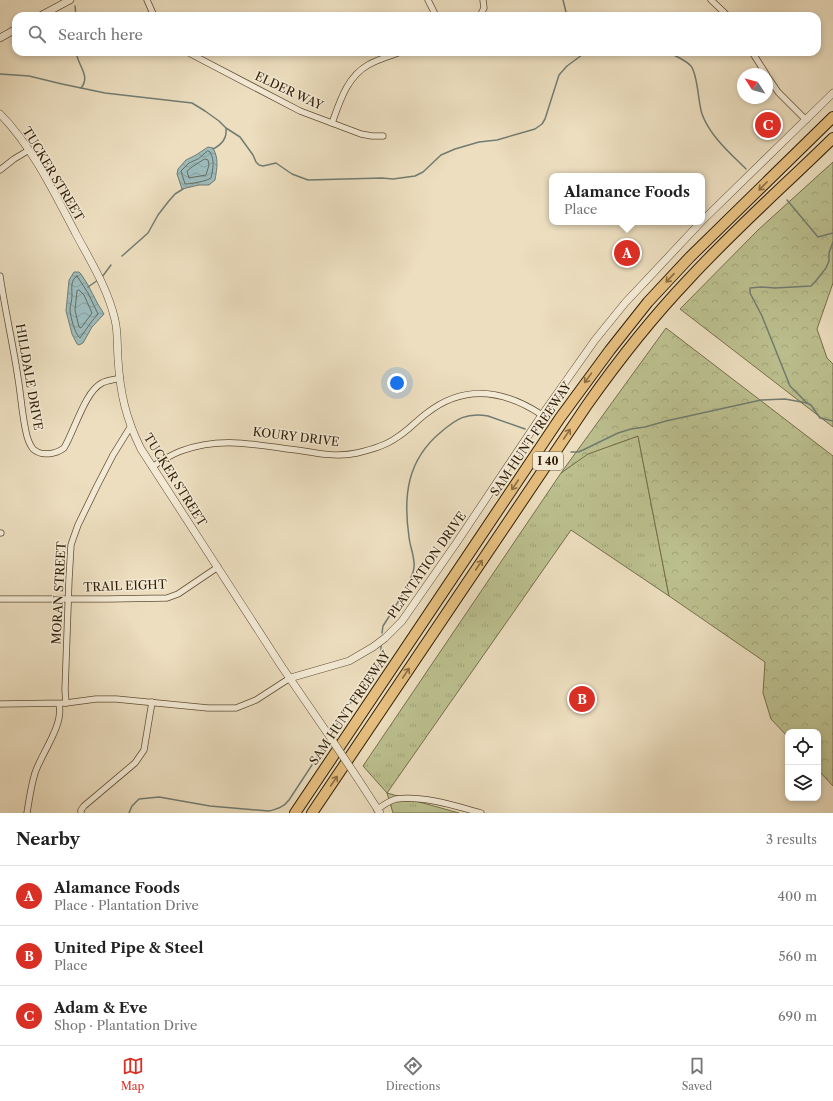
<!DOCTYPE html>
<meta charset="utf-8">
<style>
:root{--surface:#fff;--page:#f2f2f2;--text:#222;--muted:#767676;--line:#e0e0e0;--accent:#d93025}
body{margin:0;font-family:"Libre Caslon Text",serif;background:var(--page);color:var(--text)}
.controls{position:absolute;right:12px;bottom:12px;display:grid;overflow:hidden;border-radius:8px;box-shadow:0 2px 6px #0003}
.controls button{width:36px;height:36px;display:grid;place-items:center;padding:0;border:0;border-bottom:1px solid var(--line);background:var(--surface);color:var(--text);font:20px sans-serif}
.compass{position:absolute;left:737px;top:68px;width:36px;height:36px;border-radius:50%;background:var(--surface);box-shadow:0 2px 6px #0003;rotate:306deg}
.you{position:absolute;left:397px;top:383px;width:14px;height:14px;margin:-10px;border:3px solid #fff;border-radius:50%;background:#1a73e8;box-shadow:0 0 0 6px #1a73e833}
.badge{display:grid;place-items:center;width:26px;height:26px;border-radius:50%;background:var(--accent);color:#fff;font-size:13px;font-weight:700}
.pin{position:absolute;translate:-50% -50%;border:2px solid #fff;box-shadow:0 1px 4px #0006}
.popup{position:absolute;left:549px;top:173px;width:156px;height:52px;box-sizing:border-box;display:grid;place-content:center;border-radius:8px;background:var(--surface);filter:drop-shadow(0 1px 3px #0005);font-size:13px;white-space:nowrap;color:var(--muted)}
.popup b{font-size:15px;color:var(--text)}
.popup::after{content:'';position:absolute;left:50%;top:100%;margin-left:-8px;border:8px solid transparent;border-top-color:var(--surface)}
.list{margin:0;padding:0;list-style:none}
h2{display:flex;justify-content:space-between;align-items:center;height:52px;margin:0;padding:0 16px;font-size:17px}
h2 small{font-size:13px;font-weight:400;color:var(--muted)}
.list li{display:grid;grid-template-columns:26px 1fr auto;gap:12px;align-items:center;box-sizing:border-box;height:60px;padding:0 16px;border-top:1px solid var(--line)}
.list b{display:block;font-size:15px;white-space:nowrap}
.list p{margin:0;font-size:13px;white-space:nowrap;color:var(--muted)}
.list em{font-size:13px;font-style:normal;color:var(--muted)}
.icon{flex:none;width:22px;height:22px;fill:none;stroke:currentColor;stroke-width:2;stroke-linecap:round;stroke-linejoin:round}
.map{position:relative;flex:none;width:833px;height:813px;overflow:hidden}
.search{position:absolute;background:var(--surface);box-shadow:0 2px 6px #0003;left:12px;right:12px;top:12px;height:44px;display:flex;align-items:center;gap:10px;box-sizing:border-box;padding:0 14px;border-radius:12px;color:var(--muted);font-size:15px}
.sheet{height:232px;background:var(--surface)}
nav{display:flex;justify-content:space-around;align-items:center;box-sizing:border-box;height:56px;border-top:1px solid var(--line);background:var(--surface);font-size:11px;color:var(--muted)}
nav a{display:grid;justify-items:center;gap:2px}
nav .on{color:var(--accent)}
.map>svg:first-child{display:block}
.grass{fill:url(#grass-tufts);stroke:#766f4b}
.forest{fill:url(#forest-crowns);stroke:#766f4b}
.water{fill:url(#water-waves);stroke:#717c72}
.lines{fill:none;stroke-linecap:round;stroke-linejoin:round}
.shore{stroke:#666c60;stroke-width:1}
.stream{stroke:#717c72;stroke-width:1.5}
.minor-casing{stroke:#604e35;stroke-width:7}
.tertiary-casing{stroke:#604e35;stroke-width:8}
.secondary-casing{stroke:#311e07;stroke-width:8}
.motorway-casing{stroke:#311e07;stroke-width:12}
.minor{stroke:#f3ead5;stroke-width:5.5}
.tertiary{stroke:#f3ead5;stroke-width:7}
.secondary{stroke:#f3ead5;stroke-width:7}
.motorway{stroke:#e6bf80;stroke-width:10}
.tertiary-bridge-casing{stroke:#604e35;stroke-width:8;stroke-linecap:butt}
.tertiary-bridge{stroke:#f3ead5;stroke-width:7}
.oneway{stroke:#8c6e44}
.labels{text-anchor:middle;stroke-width:3;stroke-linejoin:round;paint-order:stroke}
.shield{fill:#f3ead5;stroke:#6b5b45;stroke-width:1}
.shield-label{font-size:11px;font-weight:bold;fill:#311e07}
.street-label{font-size:12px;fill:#311e07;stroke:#f3ead5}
</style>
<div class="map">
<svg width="833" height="813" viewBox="0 0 833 813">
<defs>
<pattern id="grass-tufts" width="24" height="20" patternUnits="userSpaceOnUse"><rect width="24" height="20" fill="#bcc08f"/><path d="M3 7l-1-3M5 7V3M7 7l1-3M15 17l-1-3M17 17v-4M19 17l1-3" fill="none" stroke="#a2a57a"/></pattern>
<pattern id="forest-crowns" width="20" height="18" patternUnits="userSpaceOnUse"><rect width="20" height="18" fill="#bcc08f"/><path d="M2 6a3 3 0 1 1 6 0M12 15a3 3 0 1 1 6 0" fill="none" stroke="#a2a57a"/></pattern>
<pattern id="water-waves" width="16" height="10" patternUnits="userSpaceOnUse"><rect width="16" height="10" fill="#9cbaba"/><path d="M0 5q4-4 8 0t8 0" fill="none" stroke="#879f9e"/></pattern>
</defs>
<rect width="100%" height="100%" fill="#ecdebf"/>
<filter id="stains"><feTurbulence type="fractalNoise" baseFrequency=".005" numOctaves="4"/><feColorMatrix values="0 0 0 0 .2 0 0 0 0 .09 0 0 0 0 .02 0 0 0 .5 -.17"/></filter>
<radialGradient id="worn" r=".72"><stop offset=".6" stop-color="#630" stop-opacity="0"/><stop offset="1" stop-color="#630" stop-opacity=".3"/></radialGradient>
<polygon class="grass" points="638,436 669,596 571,530 387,793 459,813 393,813 387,793 363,766 561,473 587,454"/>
<g class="forest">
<polygon points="833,162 833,283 817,329 827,358 833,364 833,427 680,309 758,230"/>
<polygon points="666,328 833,456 833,786 818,770 818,732 788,732 788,737 771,719 763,693 765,662 669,596 638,436 588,454 561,473"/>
</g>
<g class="water">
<path d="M208 147 213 148C219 159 217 168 215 180L209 185H199L182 189 177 174 178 169 186 160 196 155Z"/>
<path d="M74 272H79L81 274C90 286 95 301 104 314L92 327 83 343 79 345 77 344 72 334 66 311 69 280Z"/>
</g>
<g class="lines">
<g class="shore">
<path d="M208 151 210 152C215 161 213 168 211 178 207 181 191 184 185 184L181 171 189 163 198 159Z"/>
<polygon points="205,159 208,160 209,165 206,175 189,178 187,171 192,167"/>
<path d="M77 276 88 293 98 314 92 321 80 338C75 334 70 316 70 309 70 305 72 301 72 296 72 289 70 280 77 276Z"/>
<polygon points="79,290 84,295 92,313 81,328 79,327 75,310 77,291"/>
</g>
<g class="stream">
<polyline points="563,0 567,16"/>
<polyline points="75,6 76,16"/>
<path d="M76 52C78 66 91 76 81 88"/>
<path d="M668 52C675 56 686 60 691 66 698 75 698 102 702 114 710 136 730 153 746 169"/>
<polyline points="0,74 29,76 62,84 105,93 192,103 205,111 219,121 226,128 240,137 253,155 256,162 259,165 263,166 276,163 292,174 308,180 382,178 393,179 415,176 423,172 441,155 455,149 479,142 497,140 535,129 542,124 545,119 559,75 567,66 586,52"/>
<path d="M213 149C221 145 227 138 226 129"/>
<polyline points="787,200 818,237 833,233"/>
<polyline points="833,242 829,253 829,261 826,268 815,282 811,286 775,288 761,287 750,288 750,293 762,316 790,386 807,403 811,405 820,418 833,421"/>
<polyline points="122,256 148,233 158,215 168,202 175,194 183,189"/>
<polyline points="102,277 111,265"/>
<polyline points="88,287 98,280"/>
<polyline points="571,452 578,452 583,450 618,433 631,429 645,427 666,421 761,400 785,399 807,403"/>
<path d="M382 633 383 626C390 615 414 579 414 567 415 557 410 547 409 537 403 496 407 460 441 432 456 419 467 412 488 416L525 429"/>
<polyline points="331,736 344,710 359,694 381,662 381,646"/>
<path d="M129 813 132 806 139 799 159 797 210 806 269 811C277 809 284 807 289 800L329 739"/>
</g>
<g class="minor-casing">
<g id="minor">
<polyline points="147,0 154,16"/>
<polyline points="428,0 436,16"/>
<polyline points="711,0 728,16"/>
<polyline points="480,16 484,8 483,0"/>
<polyline points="187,52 300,111 361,134 372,136 383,136"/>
<polyline points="752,52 766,74"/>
<polyline points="767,76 778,92 806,120"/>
<path d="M332 123C340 101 347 77 368 65 378 59 390 56 401 52"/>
<polyline points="0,170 14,159 29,150"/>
<path d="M0 276C5 310 13 344 18 378 21 396 22 414 26 432 27 437 30 445 33 449 42 457 56 454 64 448 74 432 85 391 102 383 107 380 114 380 120 378"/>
<path d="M152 467C161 461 170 455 181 451 223 435 260 446 303 451 321 454 339 457 357 453 370 450 385 446 396 438 408 431 416 421 427 413 464 384 504 390 542 415"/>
<polyline points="0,533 1,533"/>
<polyline points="0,599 107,599 167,598 178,594 218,567"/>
<polyline points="66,703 65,690 69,579 71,545 73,539 78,525 97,486 113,455 131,426"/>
<polyline points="0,704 66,703 96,699 116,699 208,708 236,708 256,700 290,678"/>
<path d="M377 810C383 805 389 801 396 799 422 795 456 806 481 813"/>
<path d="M27 813C29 800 31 786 35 773 42 752 64 725 59 704"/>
<polyline points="81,813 81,810 84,806 135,763 144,750 152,702"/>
</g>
</g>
<g class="tertiary-casing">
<g id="tertiary">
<path d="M0 114C32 146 55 194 76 234 91 262 108 289 115 320 118 332 117 346 118 359 120 393 126 419 141 449L282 667 328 734"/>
<polyline points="702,221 833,93"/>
<polyline points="290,678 349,661 373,647 385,638 402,621 457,542 542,415 595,340 625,303 701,222"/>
<polyline points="358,779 380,813"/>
</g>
</g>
<g class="secondary-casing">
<g id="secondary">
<polyline points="40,16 70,0"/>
<polyline points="0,38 16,29"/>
</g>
</g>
<g class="motorway-casing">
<g id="motorway">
<polyline points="295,813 560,418 610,350 648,302 690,257 833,117"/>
<path d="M312 813 587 405C618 361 651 319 688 280 734 230 785 185 833 138"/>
</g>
</g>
<use href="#minor" class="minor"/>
<use href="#tertiary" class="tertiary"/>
<use href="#secondary" class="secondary"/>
<use href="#motorway" class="motorway"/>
<g class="tertiary-bridge-casing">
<polyline id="tertiary-bridge" points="328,734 358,779"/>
</g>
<use href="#tertiary-bridge" class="tertiary-bridge"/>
</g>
<defs><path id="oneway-shaft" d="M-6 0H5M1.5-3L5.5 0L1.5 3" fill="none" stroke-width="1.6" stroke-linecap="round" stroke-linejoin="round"/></defs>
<g class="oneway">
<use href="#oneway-shaft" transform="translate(763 186) rotate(135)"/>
<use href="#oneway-shaft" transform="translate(670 278) rotate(133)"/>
<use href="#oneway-shaft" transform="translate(588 378) rotate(126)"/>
<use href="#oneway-shaft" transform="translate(567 434) rotate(-56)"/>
<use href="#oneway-shaft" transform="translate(515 485) rotate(124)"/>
<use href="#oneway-shaft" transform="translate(479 565) rotate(-56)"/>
<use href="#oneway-shaft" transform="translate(406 673) rotate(-56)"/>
<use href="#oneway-shaft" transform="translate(334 781) rotate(-56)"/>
</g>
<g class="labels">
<rect class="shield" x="533" y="452" width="30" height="18" rx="3"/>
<g class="shield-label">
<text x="548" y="465">I 40</text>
</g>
<g class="street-label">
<text transform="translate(289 91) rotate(25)" y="4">ELDER WAY</text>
<text transform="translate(53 174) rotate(59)" y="4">TUCKER STREET</text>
<text transform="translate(29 377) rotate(80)" y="4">HILLDALE DRIVE</text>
<text transform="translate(296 437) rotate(7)" y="4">KOURY DRIVE</text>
<text transform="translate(531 439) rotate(-56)" y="4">SAM HUNT FREEWAY</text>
<text transform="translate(175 480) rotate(58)" y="4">TUCKER STREET</text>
<text transform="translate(427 565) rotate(-55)" y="4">PLANTATION DRIVE</text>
<text transform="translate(125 586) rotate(-2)" y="4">TRAIL EIGHT</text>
<text transform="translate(59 593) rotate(-87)" y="4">MORAN STREET</text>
<text transform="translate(350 708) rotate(-56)" y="4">SAM HUNT FREEWAY</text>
</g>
</g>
<rect width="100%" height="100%" filter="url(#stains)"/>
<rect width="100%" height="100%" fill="url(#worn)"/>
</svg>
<div class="controls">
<button><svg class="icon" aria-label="locate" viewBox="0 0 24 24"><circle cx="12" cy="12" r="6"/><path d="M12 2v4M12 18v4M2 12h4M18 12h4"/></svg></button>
<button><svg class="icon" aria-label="layers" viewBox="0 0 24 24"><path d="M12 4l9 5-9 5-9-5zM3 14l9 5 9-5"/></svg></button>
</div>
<svg class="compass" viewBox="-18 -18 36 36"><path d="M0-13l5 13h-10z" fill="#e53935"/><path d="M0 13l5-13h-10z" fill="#767676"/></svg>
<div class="you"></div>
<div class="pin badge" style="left:627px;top:253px">A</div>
<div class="popup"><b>Alamance Foods</b>Place</div>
<div class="pin badge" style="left:582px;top:699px">B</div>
<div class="pin badge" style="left:768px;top:125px">C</div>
<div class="search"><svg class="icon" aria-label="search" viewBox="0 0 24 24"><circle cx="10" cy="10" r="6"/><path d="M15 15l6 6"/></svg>Search here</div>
</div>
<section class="sheet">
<h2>Nearby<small>3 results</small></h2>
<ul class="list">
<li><span class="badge">A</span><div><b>Alamance Foods</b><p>Place · Plantation Drive</p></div><em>400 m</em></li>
<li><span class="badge">B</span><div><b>United Pipe &amp; Steel</b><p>Place</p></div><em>560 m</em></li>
<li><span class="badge">C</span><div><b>Adam &amp; Eve</b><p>Shop · Plantation Drive</p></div><em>690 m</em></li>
</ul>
</section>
<nav>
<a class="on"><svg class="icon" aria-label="map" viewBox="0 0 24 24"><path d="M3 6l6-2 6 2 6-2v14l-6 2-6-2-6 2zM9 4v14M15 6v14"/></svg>Map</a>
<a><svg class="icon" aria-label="directions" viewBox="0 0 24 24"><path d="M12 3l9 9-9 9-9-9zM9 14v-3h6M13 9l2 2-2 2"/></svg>Directions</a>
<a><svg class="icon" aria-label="saved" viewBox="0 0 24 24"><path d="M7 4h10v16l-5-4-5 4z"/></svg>Saved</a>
</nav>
